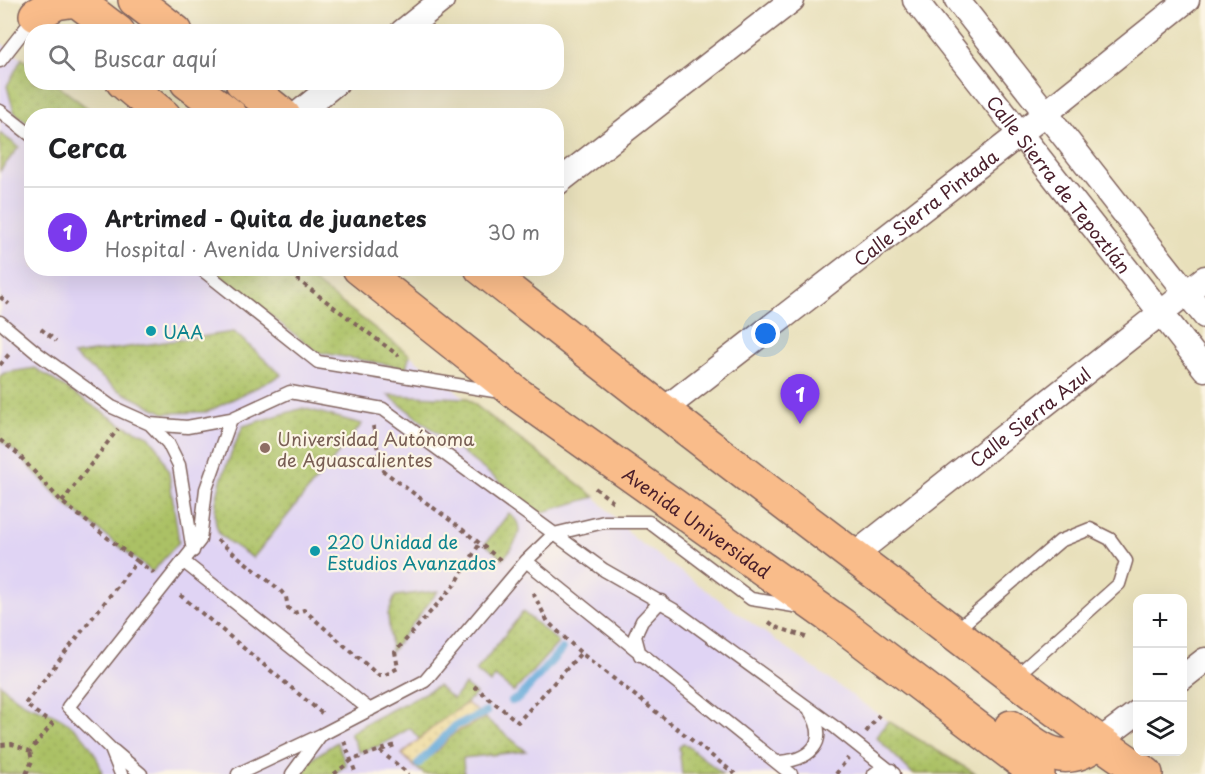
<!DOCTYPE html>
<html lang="es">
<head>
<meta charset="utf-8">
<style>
  body { margin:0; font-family:"Playpen Sans",sans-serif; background:#f2f2f2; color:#202124 }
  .controls { position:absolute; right:18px; bottom:18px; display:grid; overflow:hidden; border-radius:12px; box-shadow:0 6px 24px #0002 }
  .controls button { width:54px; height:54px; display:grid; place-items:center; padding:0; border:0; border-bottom:2px solid #e0e0e0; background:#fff; color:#202124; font:30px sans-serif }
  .you { position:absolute; left:766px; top:334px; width:21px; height:21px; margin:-15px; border:4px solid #fff; border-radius:50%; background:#1a73e8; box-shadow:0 0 0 9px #1a73e833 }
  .badge { display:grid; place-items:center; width:39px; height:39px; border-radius:50%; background:#7c3aed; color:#fff; font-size:20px; font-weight:700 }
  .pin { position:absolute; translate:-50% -50px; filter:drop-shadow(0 2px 3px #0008) }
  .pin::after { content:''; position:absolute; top:32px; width:21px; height:18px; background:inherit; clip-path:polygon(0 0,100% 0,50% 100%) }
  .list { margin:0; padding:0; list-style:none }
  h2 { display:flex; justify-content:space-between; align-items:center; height:78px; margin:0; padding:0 24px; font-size:26px }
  h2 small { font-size:20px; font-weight:400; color:#757577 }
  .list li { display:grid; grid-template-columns:39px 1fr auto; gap:18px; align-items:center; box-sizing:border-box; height:90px; padding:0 24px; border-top:2px solid #e0e0e0 }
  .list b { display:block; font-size:22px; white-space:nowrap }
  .list p { margin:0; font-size:20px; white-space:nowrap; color:#757577 }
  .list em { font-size:20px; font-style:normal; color:#757577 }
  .icon { flex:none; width:33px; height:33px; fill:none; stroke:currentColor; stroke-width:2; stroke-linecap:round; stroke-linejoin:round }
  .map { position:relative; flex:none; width:1205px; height:774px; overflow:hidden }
  .search { position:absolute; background:#fff; box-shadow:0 6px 24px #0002; left:24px; top:24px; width:540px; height:66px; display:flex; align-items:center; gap:15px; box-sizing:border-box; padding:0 21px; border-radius:24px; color:#757577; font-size:22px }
  .panel { position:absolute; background:#fff; box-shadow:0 6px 24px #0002; left:24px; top:108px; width:540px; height:168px; border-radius:24px }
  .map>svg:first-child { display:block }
  .built { fill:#e0d4f4 }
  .grass { fill:url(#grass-dots); stroke:#7a7048; stroke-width:1.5 }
  .sand { fill:url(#sand-dots); stroke:#9c7c64; stroke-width:1.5 }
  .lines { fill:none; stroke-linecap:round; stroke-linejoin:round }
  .stream { stroke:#64a9da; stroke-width:8 }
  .lane-casing { stroke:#81635d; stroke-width:15 }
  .street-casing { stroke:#81635d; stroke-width:27 }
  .primary-casing { stroke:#81635d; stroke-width:36 }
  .path { stroke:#81635d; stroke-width:4; stroke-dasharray:4.5 4.5; stroke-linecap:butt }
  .lane { stroke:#fff; stroke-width:12 }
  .street { stroke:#fff; stroke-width:24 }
  .primary { stroke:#f9bc8a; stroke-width:33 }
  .culture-dot { fill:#0f9aa8; stroke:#fcf5e5; stroke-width:2 }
  .education-dot { fill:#8d6e63; stroke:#fcf5e5; stroke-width:2 }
  .labels { text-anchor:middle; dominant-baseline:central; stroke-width:4.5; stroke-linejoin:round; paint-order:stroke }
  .street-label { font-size:18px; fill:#4a1f2b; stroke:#fcf5e5 }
  .culture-label { font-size:18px; fill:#0d838f; stroke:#fcf5e5; text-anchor:start }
  .education-label { font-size:18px; fill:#785e54; stroke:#fcf5e5; text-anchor:start }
</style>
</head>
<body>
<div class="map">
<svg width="1205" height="774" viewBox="0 0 1205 774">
  <defs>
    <pattern id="grass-dots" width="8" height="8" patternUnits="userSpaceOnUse" patternTransform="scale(1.5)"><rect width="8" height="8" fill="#abc165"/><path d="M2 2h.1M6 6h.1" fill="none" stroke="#95a558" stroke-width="1.8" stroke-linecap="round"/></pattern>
    <pattern id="sand-dots" width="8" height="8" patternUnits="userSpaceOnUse" patternTransform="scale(1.5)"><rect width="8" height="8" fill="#eeda9e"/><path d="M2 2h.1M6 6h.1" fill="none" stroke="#cebb88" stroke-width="1.8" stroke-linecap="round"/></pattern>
  </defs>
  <rect width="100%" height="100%" fill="#fcf5e5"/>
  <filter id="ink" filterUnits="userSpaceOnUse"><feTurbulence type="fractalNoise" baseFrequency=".0167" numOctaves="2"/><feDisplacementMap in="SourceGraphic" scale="12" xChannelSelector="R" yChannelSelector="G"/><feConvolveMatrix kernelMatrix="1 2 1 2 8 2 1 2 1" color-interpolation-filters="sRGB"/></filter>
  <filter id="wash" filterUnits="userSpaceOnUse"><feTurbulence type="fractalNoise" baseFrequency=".008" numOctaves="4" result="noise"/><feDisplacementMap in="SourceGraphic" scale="24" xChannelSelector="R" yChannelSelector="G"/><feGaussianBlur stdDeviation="1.35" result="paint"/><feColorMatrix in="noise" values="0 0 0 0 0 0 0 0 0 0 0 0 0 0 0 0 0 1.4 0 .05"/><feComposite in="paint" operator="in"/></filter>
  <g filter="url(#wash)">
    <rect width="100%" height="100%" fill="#e8e0bb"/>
    <path class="built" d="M0,42L31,66L32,82L54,83L97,115L32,116V268L297,269L595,497L635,539L879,715L976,774H0Z"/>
    <path class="grass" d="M22,58L31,66L32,82L54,83L97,115L32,116L31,126L14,112L7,86Z
      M0,133L19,147L0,171Z
      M211,269H297L410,355L406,368L317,352Z
      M234,332L282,375L207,412L164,413L118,390L73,355Z
      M35,368L121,424L149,436L159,449L169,473L179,542L152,572L63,502L17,453L0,440V376L4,373Z
      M388,395L466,398L595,497L540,513Z
      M303,408L362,424L253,558C245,552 223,540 219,533C205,506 232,452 243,426Z
      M509,513C529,528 515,544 503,559L485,544Z
      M438,591L391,652L388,614L395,596Z
      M523,612L559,642L514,692L495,677L490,683L476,671Z
      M0,684C8,691 17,700 26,704C35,709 45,709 53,714C77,725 97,748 102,774H0Z
      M465,685L476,694C459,711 438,723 420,740L410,728L379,746L359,752L350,733L370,721L438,686L453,699Z
      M485,718L526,751L463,758L464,774H424L415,767L436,752L454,733Z
      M888,721L976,774H913L876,737Z
      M337,742L346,765L334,774H302L314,757Z
      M684,743L723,774H682L679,747Z"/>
    <path class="sand" d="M467,703L485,718L454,733L436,752L415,767L402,754L438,723Z"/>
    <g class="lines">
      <path class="stream" d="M512,701L519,698L562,649
        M418,764L455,726L486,712"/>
    </g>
  </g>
  <g filter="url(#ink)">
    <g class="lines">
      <g class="lane-casing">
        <path id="lane" d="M0,61L36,15
          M0,111L32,136
          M200,268L318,362L500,392
          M0,322L37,353L112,407L150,424L187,427L231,419L290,392L383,409L604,570L674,610L836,728L894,774
          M150,424L168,443L179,465L193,551
          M526,561L791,774
          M184,562L370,710
          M955,631L1060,541L1090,529L1110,539L1126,561L1119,584L1015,677
          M640,655L635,636L642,621L661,601
          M114,751L141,774
          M776,762C808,761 831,744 810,711
          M121,774L111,749L68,707L200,540L206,489L231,419
          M238,774L321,735L425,681L526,561L554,534L604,522H649L751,599L800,607
          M292,774L320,736
          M874,774L878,771L891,770"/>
      </g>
      <g class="street-casing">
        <g id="street">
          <path id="s1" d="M915,0L1205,369"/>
          <path d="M957,0L1205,316"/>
          <path d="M402,32L442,0"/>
          <path d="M295,116L337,82"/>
          <path d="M556,184L792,0"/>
          <path id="s2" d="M662,411L1021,133L1187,0"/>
          <path id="s3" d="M853,556L1205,278"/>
          <path d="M1182,678L1205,660"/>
          <path d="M1098,742L1138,712"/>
        </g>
      </g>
      <g class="primary-casing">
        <g id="primary">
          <path d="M135,0L176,32"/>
          <path d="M36,15L56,3L76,0L118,32"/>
          <path d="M123,82L164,116"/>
          <path d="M187,82L231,116"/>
          <path d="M242,82L284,116"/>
          <path id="s4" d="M359,268L520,396L842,625L1038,774"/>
          <path d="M481,268C620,378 760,486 902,593C982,654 1062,718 1146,774"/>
          <path d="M1011,727C1041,749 1063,770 1098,742"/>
        </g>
      </g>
      <path class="path" d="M282,268L399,356
        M0,297L9,304
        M41,329L56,341
        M0,365L10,353
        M373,426L382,470L458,526L503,562
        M0,440L17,453L62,502L137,561L25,704L52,724L30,751L12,744L0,745
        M595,488L616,504
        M62,502L118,429
        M217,540L280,590L286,597L288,608L294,613L304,610L378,675H385L398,668L395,652L456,583L480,543
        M137,561L154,573
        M533,593L548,622L581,653L735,774
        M180,595L324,715
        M769,622L776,627L806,637
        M474,686L518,722L581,653
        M866,732L879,715
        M344,741L356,774
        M380,751L409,774
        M26,774L32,761L30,751
        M334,774L352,760L398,744
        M836,774L848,758"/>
      <use href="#lane" class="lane"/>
      <use href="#street" class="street"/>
      <use href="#primary" class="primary"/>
    </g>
  </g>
  <g class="culture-dot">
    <circle cx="151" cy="331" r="6"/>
    <circle cx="315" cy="551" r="6"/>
  </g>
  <circle class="education-dot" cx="265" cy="448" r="6"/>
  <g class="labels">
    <g class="street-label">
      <text stroke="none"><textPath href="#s1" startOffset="234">Calle Sierra de Tepoztlán</textPath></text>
      <text stroke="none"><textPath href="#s2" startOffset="333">Calle Sierra Pintada</textPath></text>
      <text stroke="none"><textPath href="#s3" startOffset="225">Calle Sierra Azul</textPath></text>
      <text stroke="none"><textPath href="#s4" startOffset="423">Avenida Universidad</textPath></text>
    </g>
    <g class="culture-label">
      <text x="163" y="331">UAA</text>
      <text x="327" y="541">220 Unidad de<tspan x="327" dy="21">Estudios Avanzados</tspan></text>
    </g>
    <g class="education-label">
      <text x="277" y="438">Universidad Autónoma<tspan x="277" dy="21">de Aguascalientes</tspan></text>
    </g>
  </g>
</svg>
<div class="controls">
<button>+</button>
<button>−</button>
<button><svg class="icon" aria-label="layers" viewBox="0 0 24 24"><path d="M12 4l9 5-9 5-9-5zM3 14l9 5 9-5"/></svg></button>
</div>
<div class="you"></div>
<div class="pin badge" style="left:800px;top:424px">1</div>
<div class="search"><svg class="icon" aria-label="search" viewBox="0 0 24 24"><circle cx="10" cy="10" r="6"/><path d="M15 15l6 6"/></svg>Buscar aquí</div>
<section class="panel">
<h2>Cerca<small></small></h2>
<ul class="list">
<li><span class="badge">1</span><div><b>Artrimed - Quita de juanetes</b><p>Hospital · Avenida Universidad</p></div><em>30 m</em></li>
</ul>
</section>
</div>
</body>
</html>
